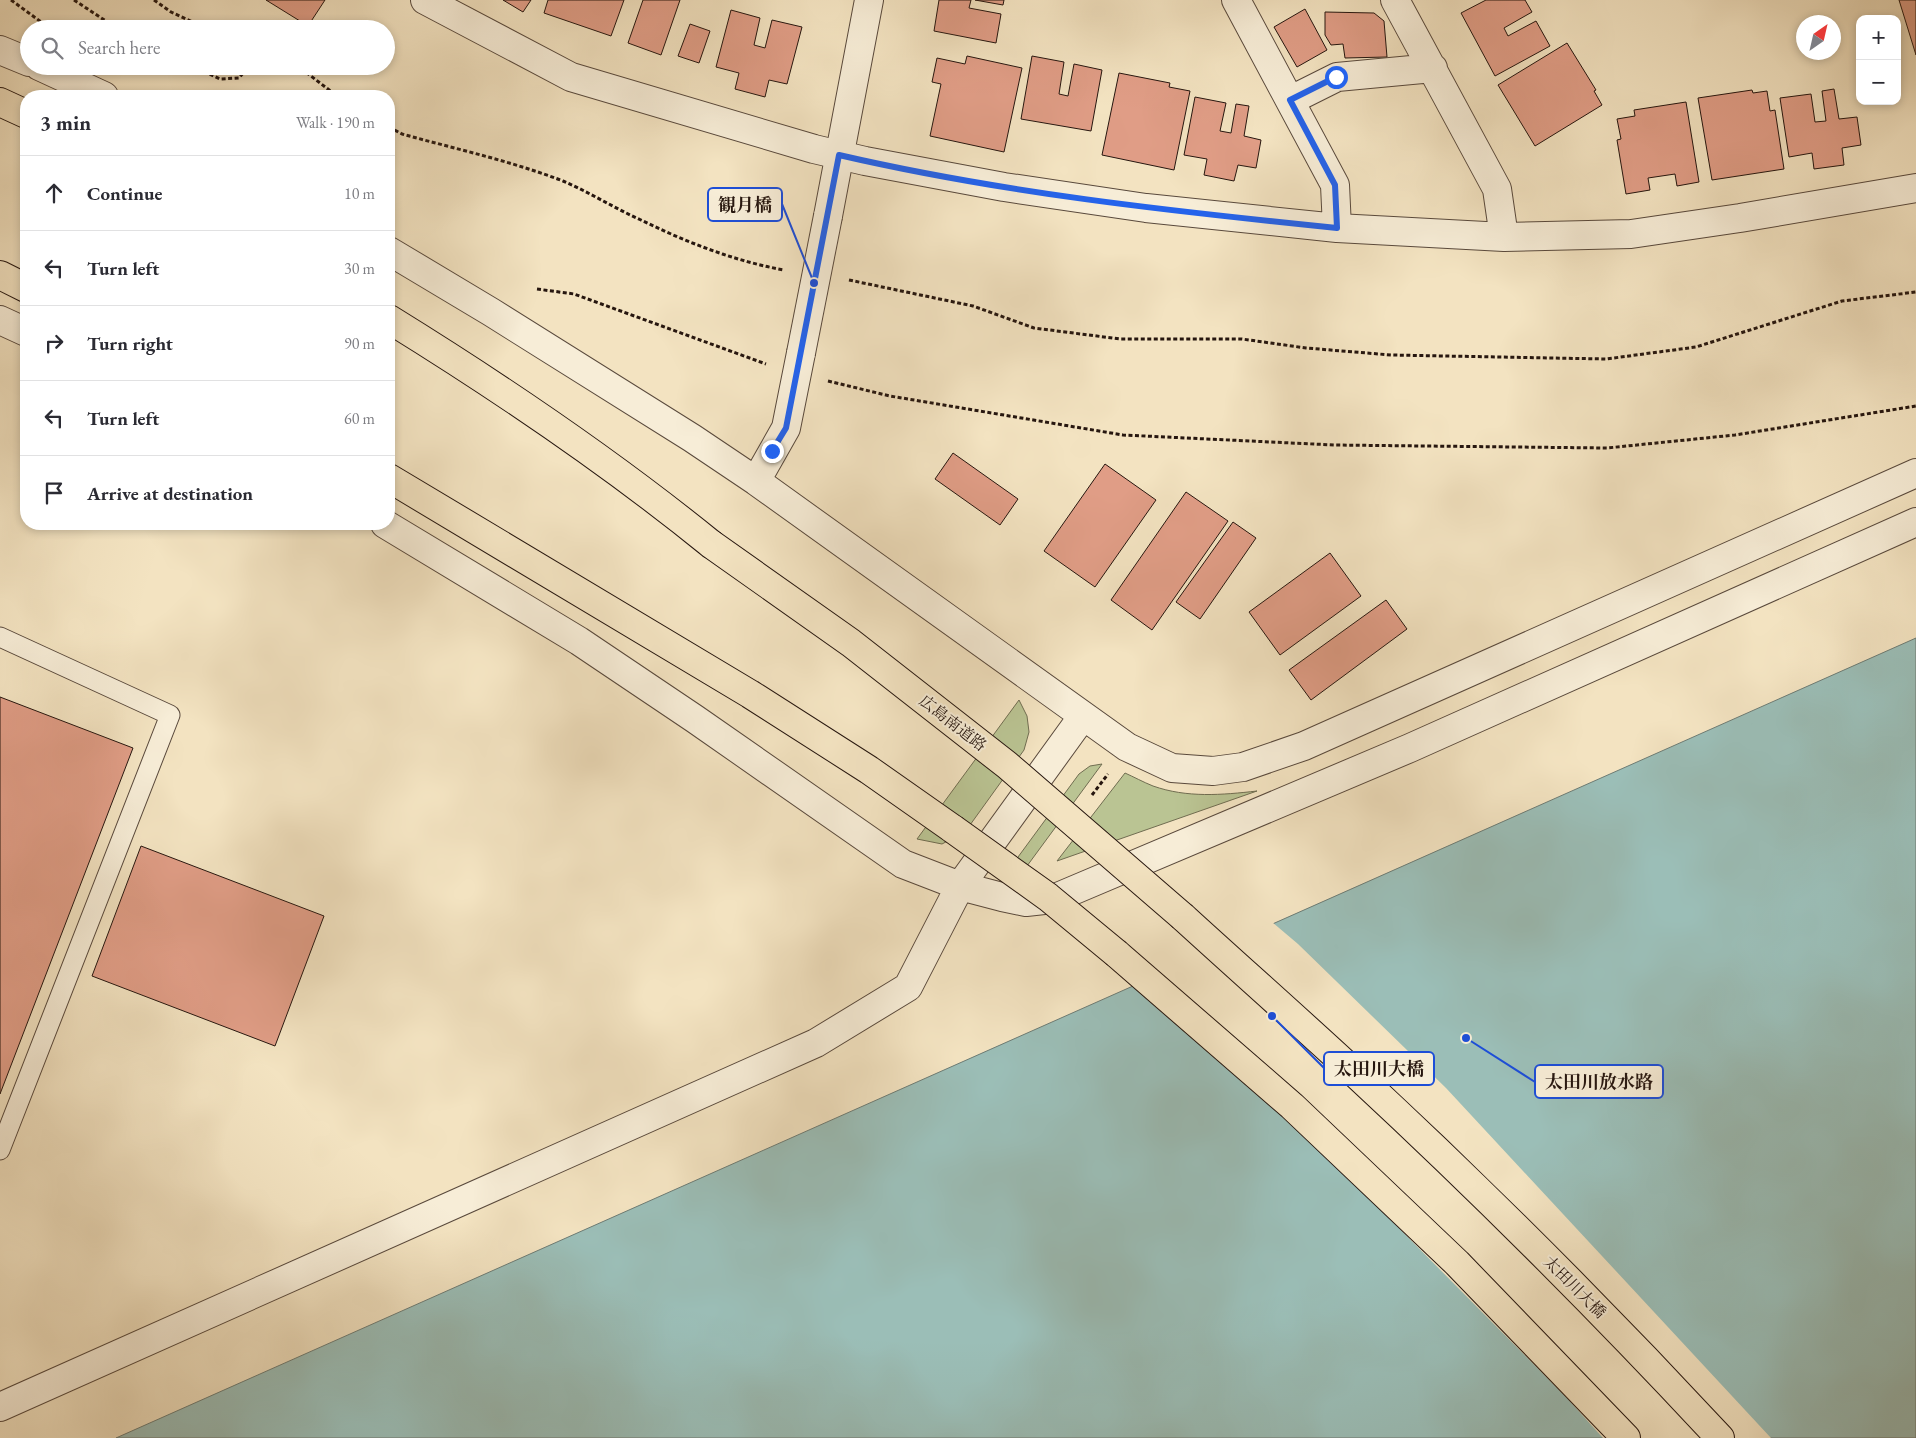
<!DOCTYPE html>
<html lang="en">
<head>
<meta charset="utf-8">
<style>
  body { margin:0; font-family:"EB Garamond","Noto Serif JP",serif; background:#f7f7f7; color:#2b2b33 }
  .controls { position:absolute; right:15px; top:15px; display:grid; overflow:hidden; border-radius:10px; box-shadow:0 2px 8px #0003 }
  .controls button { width:45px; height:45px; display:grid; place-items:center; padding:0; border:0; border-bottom:1px solid #e1e1e2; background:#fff; color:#2b2b33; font:25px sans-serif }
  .compass { position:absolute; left:1796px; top:15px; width:45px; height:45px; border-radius:50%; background:#fff; box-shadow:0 2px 8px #0003; rotate:34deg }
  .stop { position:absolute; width:15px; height:15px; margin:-11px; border:4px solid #2563eb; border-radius:50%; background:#fff }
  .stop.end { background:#2563eb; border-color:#fff; box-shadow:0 1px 5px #0008 }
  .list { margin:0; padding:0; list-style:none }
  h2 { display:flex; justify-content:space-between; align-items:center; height:65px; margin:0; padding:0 20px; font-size:21px }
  h2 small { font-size:16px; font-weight:400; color:#7c7c81 }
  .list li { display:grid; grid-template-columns:32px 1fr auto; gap:15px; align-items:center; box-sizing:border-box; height:75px; padding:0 20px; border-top:1px solid #e1e1e2 }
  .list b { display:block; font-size:19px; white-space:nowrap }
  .list em { font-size:16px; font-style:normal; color:#7c7c81 }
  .icon { flex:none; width:28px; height:28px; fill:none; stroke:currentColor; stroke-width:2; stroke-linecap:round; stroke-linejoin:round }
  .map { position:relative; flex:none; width:1916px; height:1438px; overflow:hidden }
  .search { position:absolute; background:#fff; box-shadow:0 2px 8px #0003; left:20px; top:20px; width:375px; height:55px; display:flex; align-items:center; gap:12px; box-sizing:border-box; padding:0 18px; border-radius:28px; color:#7c7c81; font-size:19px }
  .panel { position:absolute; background:#fff; box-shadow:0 2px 8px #0003; left:20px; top:90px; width:375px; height:440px; border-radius:20px }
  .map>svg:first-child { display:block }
  .green { fill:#bac493; stroke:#706d51 }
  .water { fill:#9bbeb7; stroke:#6c7b74 }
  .pier { fill:#f3e3c1 }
  .building { fill:#e09d86; stroke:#26160f }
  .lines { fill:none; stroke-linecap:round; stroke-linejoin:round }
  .service-casing { stroke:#59493c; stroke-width:21 }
  .minor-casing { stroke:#59493c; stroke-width:30 }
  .tertiary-casing { stroke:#59493c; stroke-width:30 }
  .motorway-casing { stroke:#26160f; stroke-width:30 }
  .path { stroke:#26160f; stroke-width:3; stroke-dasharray:4 2.5; stroke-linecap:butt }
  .service { stroke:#f7edd7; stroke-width:19 }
  .minor { stroke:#f7edd7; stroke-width:28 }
  .tertiary { stroke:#f7edd7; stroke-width:28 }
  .motorway { stroke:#f3e3c1; stroke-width:28 }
  .tertiary-bridge-casing { stroke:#59493c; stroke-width:30; stroke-linecap:butt }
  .motorway-bridge-casing { stroke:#26160f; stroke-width:30; stroke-linecap:butt }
  .tertiary-bridge { stroke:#f7edd7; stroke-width:28 }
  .motorway-bridge { stroke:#f3e3c1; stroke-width:28 }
  .route { stroke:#2563eb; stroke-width:6 }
  .labels { text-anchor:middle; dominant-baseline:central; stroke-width:4; stroke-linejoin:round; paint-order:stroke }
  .street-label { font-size:16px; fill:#26160f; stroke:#f7edd7 }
  .leader { fill:none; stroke:#1d4ed8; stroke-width:2 }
  .callout-dot { fill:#1d4ed8; stroke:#f7edd7; stroke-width:2 }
  .callout { fill:#f7edd7; stroke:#1d4ed8; stroke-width:2 }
  .callout-label { font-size:18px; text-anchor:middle; font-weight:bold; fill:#26160f }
</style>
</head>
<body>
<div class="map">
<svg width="1916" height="1438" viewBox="0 0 1916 1438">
  <rect width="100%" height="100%" fill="#f3e3c1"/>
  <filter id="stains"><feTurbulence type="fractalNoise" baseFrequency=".004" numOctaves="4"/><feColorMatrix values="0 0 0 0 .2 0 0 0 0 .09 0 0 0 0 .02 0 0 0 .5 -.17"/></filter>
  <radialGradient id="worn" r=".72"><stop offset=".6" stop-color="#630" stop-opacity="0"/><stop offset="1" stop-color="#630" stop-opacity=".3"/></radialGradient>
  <path class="green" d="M1019,700L1027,716L1029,732L1024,750L970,825L957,836L942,844L917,839Z
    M1102,764L1027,866L1007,872L1079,774L1090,766Z
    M1125,773C1134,777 1143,782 1153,786C1187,798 1222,795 1257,791L1057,861Z"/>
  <path class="water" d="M1916,638V1438H116Z"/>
  <path class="pier" d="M1272,922L1298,944L1446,1088L1771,1438H1603L1566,1397L1288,1116L1133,983Z"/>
  <path class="building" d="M266,0H325L308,26Z
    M503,0H531L523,12Z
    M548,0H624L611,36L544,13Z
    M643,0H680L661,55L628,43Z
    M939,0H971L969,8L1001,14L996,43L934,31Z
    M975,0H1004L1003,5Z
    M1486,0H1525L1532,12L1504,28L1508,36L1536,21L1550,46L1495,76L1461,13Z
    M1899,0H1916V55Z
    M1305,9L1327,50L1297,67L1274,27Z
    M731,10L760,18L754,45L765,48L772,20L802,27L787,84L769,80L765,97L735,89L739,73L716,67Z
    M1325,12L1374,13L1384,21L1387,57L1345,58L1343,44L1331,45L1325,35Z
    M690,24L710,31L699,63L678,56Z
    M1567,43L1596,90L1594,91L1602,105L1535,146L1498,85Z
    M967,56L1022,68L1004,152L930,136L941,84L932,82L937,58L965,64Z
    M1032,56L1064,62L1059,94L1068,96L1074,64L1102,70L1091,131L1021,119Z
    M1119,73L1170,83L1169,87L1190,91L1174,170L1102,155Z
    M1834,89L1839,119L1857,117L1861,145L1842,148L1844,165L1814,169L1812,153L1789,157L1780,98L1811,94L1815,122L1826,121L1822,91Z
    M1752,90L1753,93L1767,91L1770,111L1775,110L1784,169L1712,180L1698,98Z
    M1195,97L1226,103L1220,131L1231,133L1236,104L1249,106L1244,136L1261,140L1256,168L1238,165L1234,181L1204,175L1207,159L1184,155Z
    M1686,102L1699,182L1677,186L1675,174L1648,178L1650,190L1626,194L1617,140L1621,139L1617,119L1635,116L1634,110Z
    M953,453L1018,499L1000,525L935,479Z
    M1105,464L1156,500L1095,587L1044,551Z
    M1186,492L1228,521L1152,630L1111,600Z
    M1233,522L1256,538L1200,619L1176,602Z
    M1330,553L1361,596L1280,655L1249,612Z
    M1386,600L1407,629L1311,700L1289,670Z
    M0,697L133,748L0,1094Z
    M141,846L324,916L275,1046L92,976Z"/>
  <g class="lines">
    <g class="service-casing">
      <path id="service" d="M0,637L170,715L0,1150"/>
    </g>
    <g class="minor-casing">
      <path id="minor" d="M425,0L571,77L814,149L865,161L1004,187L1146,208L1337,228L1504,237L1631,234L1740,218L1916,188
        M1236,0L1335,185L1337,228
        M1395,0L1497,189L1504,237
        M1291,100L1337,77L1433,68"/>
    </g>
    <g class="tertiary-casing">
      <path id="tertiary" d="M0,50L29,62
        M39,66L104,96
        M828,216L869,0
        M389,251L491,312L692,438L756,481L1127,747L1172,768L1213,771L1243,767L1304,746L1916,473
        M0,320L26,332
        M756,481L786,428L801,353
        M385,524L579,641L695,719L903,864L960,886L1002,897L1026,902L1053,899L1410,748L1916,522
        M0,1407L816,1043L908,987L960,886L1083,716"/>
    </g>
    <g class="motorway-casing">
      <path id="motorway" d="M0,102L26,114
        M0,275L26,288
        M389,319C499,387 610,462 711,544
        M389,478L750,694L869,770L953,829
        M1183,917C1241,970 1300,1022 1357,1075C1482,1191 1604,1313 1720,1438
        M1117,954L1292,1106L1457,1263L1626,1438"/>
    </g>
    <path class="path" d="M11,0L48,27
      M74,0L118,29
      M154,0L171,12L208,29
      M192,66L220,79L239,78L249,66
      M295,66L307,73L337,96
      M389,127L402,134C456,149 511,161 563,181C589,192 614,208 641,220C686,242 734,261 784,270
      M849,280L973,306L1034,328L1120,339H1242L1306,348L1391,355L1606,359L1696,347L1842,301L1916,292
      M537,289L574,294L766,364
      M828,381L890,396L1123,435L1334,445L1607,448L1735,435L1916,406
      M1092,795L1108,774"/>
    <use href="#service" class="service"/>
    <use href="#minor" class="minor"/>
    <use href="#tertiary" class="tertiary"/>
    <use href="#motorway" class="motorway"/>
    <g class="tertiary-bridge-casing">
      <path id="tertiary-bridge" d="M801,353L828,216"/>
    </g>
    <g class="motorway-bridge-casing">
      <path id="motorway-bridge" d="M711,544L851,643L1007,765L1183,917
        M953,829L1048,897L1117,954"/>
    </g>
    <use href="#tertiary-bridge" class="tertiary-bridge"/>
    <use href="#motorway-bridge" class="motorway-bridge"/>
  </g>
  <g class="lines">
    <path class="route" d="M772,451L786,428L839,155C1003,193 1170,211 1337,228L1335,185L1290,100L1336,77"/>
  </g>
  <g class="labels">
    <g class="street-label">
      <text transform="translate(953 723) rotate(38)">広島南道路</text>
      <text transform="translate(1575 1287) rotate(45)">太田川大橋</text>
    </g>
  </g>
  <path class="leader" d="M814 283L782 204M1272 1016L1324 1068M1466 1038L1535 1082"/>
  <g class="callout-dot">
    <circle cx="814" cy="283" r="5"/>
    <circle cx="1272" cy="1016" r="5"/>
    <circle cx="1466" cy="1038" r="5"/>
  </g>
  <g class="callout">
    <rect x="708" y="188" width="74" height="33" rx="5"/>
    <rect x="1324" y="1052" width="110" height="33" rx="5"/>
    <rect x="1535" y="1065" width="128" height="33" rx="5"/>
  </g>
  <g class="callout-label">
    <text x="745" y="211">観月橋</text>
    <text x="1379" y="1075">太田川大橋</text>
    <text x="1599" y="1088">太田川放水路</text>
  </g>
  <rect width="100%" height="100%" filter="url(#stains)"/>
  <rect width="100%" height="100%" fill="url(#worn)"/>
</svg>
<div class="controls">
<button>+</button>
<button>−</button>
</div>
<svg class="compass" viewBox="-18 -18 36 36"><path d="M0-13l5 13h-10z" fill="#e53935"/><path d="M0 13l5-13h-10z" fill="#7c7c81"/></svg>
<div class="stop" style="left:1336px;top:77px"></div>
<div class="stop end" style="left:772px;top:451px"></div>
<div class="search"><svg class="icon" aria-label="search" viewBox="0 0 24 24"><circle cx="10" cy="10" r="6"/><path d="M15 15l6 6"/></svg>Search here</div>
<section class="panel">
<h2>3 min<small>Walk · 190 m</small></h2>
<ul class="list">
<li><svg class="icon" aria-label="ahead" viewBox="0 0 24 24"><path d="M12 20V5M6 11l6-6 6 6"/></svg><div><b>Continue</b></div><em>10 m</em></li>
<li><svg class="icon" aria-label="left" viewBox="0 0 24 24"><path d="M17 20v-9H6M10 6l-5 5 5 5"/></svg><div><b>Turn left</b></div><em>30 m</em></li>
<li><svg class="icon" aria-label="right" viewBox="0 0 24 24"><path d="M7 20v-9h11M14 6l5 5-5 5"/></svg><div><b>Turn right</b></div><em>90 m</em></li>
<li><svg class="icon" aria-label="left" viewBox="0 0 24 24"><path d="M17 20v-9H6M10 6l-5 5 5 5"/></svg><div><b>Turn left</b></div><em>60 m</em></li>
<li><svg class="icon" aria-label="arrive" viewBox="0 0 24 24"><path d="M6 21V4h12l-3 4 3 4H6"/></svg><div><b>Arrive at destination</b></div></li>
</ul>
</section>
</div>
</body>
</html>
